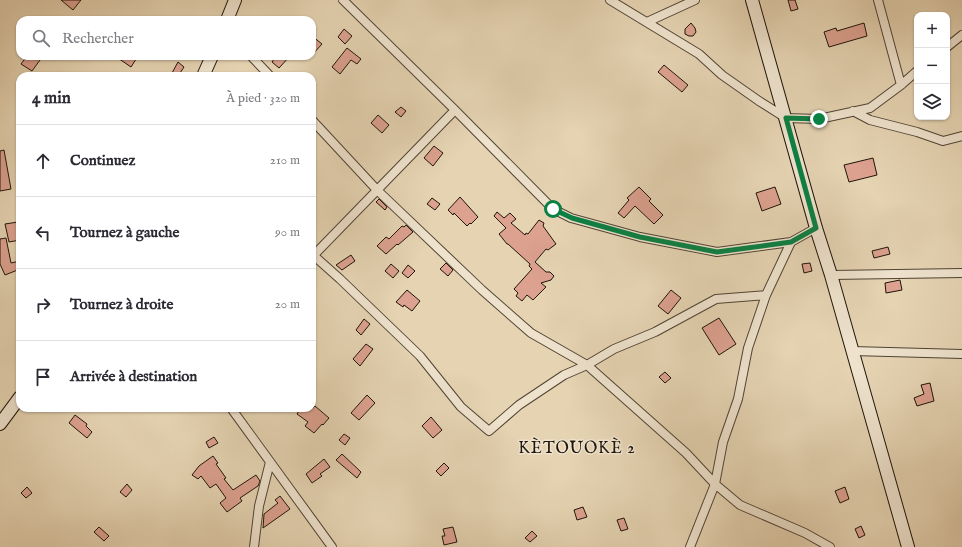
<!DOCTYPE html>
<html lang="fr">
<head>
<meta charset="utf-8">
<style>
  body { margin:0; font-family:"IM FELL English",serif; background:#f7f7f7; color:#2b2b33 }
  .controls { position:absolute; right:12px; top:12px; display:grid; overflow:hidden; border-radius:8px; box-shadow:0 1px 3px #0004 }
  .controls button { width:36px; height:36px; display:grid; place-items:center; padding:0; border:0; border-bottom:1px solid #e1e1e2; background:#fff; color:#2b2b33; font:20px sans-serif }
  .stop { position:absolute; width:12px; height:12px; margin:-9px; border:3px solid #0b8043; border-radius:50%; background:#fff }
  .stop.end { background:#0b8043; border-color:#fff; box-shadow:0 1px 4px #0008 }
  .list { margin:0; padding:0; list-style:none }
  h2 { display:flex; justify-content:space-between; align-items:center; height:52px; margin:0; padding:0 16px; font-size:17px }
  h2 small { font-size:13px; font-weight:400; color:#7c7c81 }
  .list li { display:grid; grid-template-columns:26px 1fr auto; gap:12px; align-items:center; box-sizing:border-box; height:72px; padding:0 16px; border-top:1px solid #e1e1e2 }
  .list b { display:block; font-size:15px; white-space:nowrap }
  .list em { font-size:13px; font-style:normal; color:#7c7c81 }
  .icon { flex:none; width:22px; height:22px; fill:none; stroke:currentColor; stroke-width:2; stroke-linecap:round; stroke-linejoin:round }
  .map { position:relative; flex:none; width:962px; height:547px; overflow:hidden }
  .search { position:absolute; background:#fff; box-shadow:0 1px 3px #0004; left:16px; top:16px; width:300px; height:44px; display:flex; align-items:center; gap:10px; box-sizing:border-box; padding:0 14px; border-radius:12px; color:#7c7c81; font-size:15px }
  .panel { position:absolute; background:#fff; box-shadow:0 1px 3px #0004; left:16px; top:72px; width:300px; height:340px; border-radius:12px }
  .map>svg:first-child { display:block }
  .building { fill:#dca18f; stroke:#1f150a }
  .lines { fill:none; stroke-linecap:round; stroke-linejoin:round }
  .minor-casing { stroke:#504434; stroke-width:10 }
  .secondary-casing { stroke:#1f150a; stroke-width:14 }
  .minor { stroke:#eee2cd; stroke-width:8 }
  .secondary { stroke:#eee2cd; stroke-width:12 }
  .route { stroke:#0b8043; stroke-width:5 }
  .labels { text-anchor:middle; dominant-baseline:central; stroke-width:3; stroke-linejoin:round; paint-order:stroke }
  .neighbourhood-label { font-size:16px; letter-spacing:1px; fill:#1f150a; stroke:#eee2cd }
</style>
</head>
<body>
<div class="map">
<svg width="962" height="547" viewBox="0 0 962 547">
  <rect width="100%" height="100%" fill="#e5d3b2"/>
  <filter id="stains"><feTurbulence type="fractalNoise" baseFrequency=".005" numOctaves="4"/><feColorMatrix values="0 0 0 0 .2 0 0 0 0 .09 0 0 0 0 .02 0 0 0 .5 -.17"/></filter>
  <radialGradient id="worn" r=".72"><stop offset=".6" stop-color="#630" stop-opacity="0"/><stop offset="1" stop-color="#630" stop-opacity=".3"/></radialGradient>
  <path class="building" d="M61,0H81L73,10Z
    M788,0H795L798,9L791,11Z
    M691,23L695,28L696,32L693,36H689L685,34V29Z
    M864,23L867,36L829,47L824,32L836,28L837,31Z
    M344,29L352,36L345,44L338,37Z
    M312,36L322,44L312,55Z
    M347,48L361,59L357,64L351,60L340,74L332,67Z
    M27,56H35L40,60L32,71L21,64Z
    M115,56H138L131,67Z
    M276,56H290L279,68L272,62Z
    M178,62L184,67L178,76H176L172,73Z
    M664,65L688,85L682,92L658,72Z
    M401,107L406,111L401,117L395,112Z
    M378,115L389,125L382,133L371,123Z
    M434,146L443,153L433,166L424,158Z
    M4,150L11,189L0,191V151Z
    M873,158L877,175L849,182L844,165Z
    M639,187L651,199L649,201L663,215L654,224L635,206L624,218L618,213L629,200L627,198Z
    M775,187L781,204L762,211L756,193Z
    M460,197L478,217L471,224L470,223L467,226L454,213L453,215L448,210Z
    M432,198L440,204L435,210L427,204Z
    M379,199L387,207L385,210L376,202Z
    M497,212L504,218L510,213L516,219L511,223L525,235L526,233L528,234L539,220L544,223L543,226L556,244L548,250L546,249L535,262L546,272H550L554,276L551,280L541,283L546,287L533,300L527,295L522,301L516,296L518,293L514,289L532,269L529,266L530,264L508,244H507L499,234L506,228L494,216Z
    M18,222L20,240L9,242L5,224Z
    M406,225L413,232L398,245L397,244L386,254L377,246L386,237L389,239L402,226L404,227Z
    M6,238L11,263L20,261V269L5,275L0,264V239Z
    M888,247L890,254L874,258L872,251Z
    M351,255L355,261L342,270L336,265Z
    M446,263L453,270L448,276L440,269Z
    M810,263L812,271L804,273L802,264Z
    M391,264L399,271L393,278L385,271Z
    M408,265L415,271L408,278L402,273Z
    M900,280L902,290L886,293L885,283Z
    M407,290L420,301L412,311L404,305L403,307L396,302Z
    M671,290L681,298L668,314L658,306Z
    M719,318L736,344L719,355L702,328Z
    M364,319L370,324L361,335L356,330Z
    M366,344L373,349L360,366L353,359Z
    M665,372L671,378L665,383L659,377Z
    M930,383L934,401L917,406L914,398L924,394L921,385Z
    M367,395L375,403L359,420L351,413Z
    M315,406L329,418L323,425L322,424L314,433L305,426L308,422L297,414L301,408H313Z
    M75,415L87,424L86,426L92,432L87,438L69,423Z
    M431,417L442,430L433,438L422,426Z
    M344,434L350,438L345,445L339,440Z
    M214,437L218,443L209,448L206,442Z
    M342,454L361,472L357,478L336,460Z
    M213,456L218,463L216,464L226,478L224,479L233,490L256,475L260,481L258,486L240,498L242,501L227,512L220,503L226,498L216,484L210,488L201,476L198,479L192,475L199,466Z
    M324,459L330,467L320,474L322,476L312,483L306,474Z
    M444,463L449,468L441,476L436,471Z
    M127,484L132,490L126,497L120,492Z
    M27,487L32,493L26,498L21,493Z
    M845,487L849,499L840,503L835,491Z
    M280,496L290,509L263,528L264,514L278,503L275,500Z
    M583,507L587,517L577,520L574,510Z
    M624,518L628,529L621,531L617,520Z
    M861,526L865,535L859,538L855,529Z
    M99,527L109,536L104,541L94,532Z
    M453,527L457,542L444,545L442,536H445L443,529Z
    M532,531L537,536L530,542L525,538Z"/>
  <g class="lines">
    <g class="minor-casing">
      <path id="minor" d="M343,0L455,110L553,209L571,218L640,237L717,252L791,242L816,228
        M610,0L699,54L722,75L759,101L786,118L819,119L870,108L901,85L917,71
        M878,0L901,85
        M647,22L695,0
        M947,47L962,35
        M251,56L270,76
        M853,111L870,120L917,132L943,141L962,136
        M312,120L377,190L482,290L531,333L587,365L686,453L715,484L740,505L805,533L830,547
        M312,254L340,279L420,356L461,407L489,431L519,405L564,375L587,365L614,349L655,332L716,299L766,295
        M312,257L455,110
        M831,275L962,273
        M852,351L962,354
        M231,408L332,547
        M254,547L259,506L270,462
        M690,547L715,484L723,442L738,399L748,348L766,295L791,242"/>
    </g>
    <g class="secondary-casing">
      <path id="secondary" d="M752,0L816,228L831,275L908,547
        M227,20L235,0
        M203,76L212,56
        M0,424L20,397"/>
    </g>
    <use href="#minor" class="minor"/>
    <use href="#secondary" class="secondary"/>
  </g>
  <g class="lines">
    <path class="route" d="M553,209L572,218L640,237L717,252L791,242L816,228L786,118L819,119"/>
  </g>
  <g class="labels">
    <g class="neighbourhood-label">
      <text x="577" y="449">KÈTOUOKÈ 2</text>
    </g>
  </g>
  <rect width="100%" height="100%" filter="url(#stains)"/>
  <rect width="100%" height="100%" fill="url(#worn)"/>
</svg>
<div class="controls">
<button>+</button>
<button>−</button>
<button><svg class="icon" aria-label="layers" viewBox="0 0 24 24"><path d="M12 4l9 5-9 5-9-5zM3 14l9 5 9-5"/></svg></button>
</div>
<div class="stop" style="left:553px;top:209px"></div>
<div class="stop end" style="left:819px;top:119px"></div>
<div class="search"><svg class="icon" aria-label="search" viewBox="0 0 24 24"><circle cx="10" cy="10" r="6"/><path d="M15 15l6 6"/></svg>Rechercher</div>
<section class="panel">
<h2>4 min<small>À pied · 320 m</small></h2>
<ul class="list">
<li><svg class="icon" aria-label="ahead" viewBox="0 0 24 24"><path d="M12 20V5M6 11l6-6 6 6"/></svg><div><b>Continuez</b></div><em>210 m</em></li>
<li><svg class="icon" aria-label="left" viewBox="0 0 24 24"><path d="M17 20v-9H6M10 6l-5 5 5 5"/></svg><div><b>Tournez à gauche</b></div><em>90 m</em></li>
<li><svg class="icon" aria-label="right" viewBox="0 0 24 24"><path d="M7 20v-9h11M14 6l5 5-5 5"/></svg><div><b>Tournez à droite</b></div><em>20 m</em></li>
<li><svg class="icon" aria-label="arrive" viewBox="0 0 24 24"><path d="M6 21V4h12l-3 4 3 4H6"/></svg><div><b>Arrivée à destination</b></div></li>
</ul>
</section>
</div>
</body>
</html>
